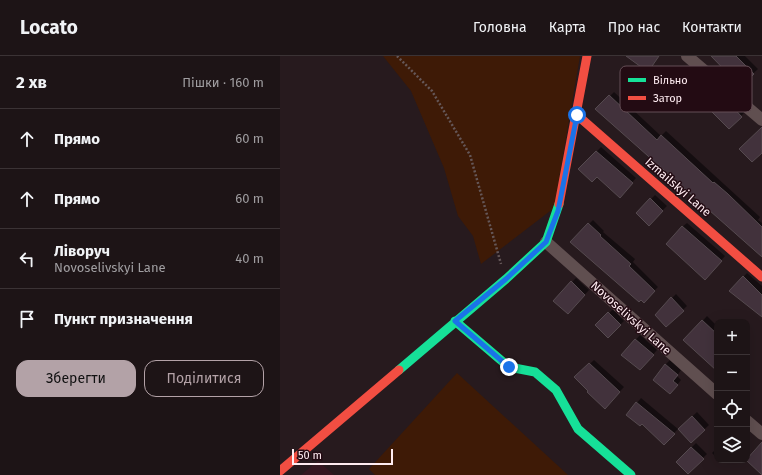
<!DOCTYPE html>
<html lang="uk">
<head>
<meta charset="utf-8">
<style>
  body { margin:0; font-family:"Fira Sans",sans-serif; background:#2a2123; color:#f1f3f6 }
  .controls { position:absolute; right:12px; bottom:12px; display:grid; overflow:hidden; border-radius:8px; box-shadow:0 4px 16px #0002 }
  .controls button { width:36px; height:36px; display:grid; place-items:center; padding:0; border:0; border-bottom:1px solid #3b3335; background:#1d1416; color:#f1f3f6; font:20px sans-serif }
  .scale { position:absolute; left:12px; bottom:10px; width:101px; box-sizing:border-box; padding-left:4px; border:2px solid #ffecf1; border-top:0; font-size:11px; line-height:14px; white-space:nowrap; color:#ffecf1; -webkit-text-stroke:3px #230b13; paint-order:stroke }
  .stop { position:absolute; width:12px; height:12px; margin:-9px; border:3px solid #1a73e8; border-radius:50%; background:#fff }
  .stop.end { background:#1a73e8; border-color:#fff; box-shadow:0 1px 4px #0008 }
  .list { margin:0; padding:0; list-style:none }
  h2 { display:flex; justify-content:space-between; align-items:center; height:52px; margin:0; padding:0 16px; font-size:17px }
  h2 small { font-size:13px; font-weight:400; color:#a09ea1 }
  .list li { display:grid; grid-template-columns:26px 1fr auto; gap:12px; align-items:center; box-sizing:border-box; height:60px; padding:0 16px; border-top:1px solid #3b3335 }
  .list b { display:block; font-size:15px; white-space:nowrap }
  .list p { margin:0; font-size:13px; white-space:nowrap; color:#a09ea1 }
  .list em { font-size:13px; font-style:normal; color:#a09ea1 }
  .actions { display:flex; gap:8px; padding:12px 16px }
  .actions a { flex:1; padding:9px 0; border:1px solid #b3a2a7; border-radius:12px; text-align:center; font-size:14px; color:#b3a2a7 }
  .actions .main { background:#b3a2a7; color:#111 }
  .icon { flex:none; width:22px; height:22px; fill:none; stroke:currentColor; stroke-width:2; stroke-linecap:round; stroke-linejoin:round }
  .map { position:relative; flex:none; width:482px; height:419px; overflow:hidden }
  header { display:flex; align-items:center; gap:24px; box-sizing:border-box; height:56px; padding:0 20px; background:#1d1416; border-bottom:1px solid #3b3335 }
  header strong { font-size:19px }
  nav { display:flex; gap:22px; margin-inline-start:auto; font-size:14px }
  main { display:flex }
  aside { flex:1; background:#1d1416 }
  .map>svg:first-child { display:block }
  .built { fill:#351721 }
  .green { fill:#3e1a06 }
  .shadow { fill:#0007 }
  .building { fill:#42323c; stroke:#554a4f }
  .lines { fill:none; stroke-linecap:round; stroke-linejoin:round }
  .path { stroke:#655758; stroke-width:2.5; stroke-dasharray:2 2; stroke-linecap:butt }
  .street { stroke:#604f50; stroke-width:12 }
  .fast { stroke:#16e098; stroke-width:9 }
  .jam { stroke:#f24e42; stroke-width:9 }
  .route { stroke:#1a73e8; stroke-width:5 }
  .labels { text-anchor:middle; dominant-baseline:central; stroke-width:3; stroke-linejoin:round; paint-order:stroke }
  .street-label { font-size:12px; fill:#ffecf1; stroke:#230b13 }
  .key { fill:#230b13; stroke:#654e56; stroke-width:1 }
  .key-label { font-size:11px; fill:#ffecf1 }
</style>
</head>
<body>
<header>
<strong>Locato</strong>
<nav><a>Головна</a><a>Карта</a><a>Про нас</a><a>Контакти</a></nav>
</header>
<main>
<aside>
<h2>2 хв<small>Пішки · 160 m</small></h2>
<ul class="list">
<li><svg class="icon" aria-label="ahead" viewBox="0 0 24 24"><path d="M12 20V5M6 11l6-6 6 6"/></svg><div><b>Прямо</b></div><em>60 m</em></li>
<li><svg class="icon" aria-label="ahead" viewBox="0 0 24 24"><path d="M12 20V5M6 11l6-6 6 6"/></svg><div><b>Прямо</b></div><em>60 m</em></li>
<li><svg class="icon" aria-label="left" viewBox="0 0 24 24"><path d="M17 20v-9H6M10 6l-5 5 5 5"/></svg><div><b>Ліворуч</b><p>Novoselivskyi Lane</p></div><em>40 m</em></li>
<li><svg class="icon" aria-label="arrive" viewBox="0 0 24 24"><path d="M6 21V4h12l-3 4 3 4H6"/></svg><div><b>Пункт призначення</b></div></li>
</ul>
<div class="actions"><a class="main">Зберегти</a><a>Поділитися</a></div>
</aside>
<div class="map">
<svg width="482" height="419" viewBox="0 0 482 419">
  <rect width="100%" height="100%" fill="#271a1e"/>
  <path class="built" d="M38,405L54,419H21Z"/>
  <path class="green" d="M103,0H300L274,152L201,208L193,180L178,160L164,112L131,35Z
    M177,317L288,419H95L89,413Z"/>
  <path class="shadow" d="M432,0H465L478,13L461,29Z
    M424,18L465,56L449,72L425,47L404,37Z
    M334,36L381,80L386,75L480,161L478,164L482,167V199L317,53Z
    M321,91L356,122L340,140L317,120L300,113Z
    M375,139L387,150L369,168L357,157Z
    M313,164L324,175L323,176L355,203L353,206L378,231L364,245L291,186Z
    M407,167L445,200L429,218L402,171Z
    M467,217L482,230V261L451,234Z
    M296,222L309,234L292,253V226Z
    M396,238L407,250L386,270L392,242Z
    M333,253L344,265L328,281L317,269Z
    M427,260L437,270V275L433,280L437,284V313L405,284Z
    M360,279L377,294L364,309L342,299Z
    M314,304L344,331L329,347L309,335L296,321Z
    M390,304L401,314L397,320L401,324L394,333L385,309Z
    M361,342L398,373L384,387L362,366L347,359Z
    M417,356L429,369L411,386L399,373Z
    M416,387L427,398L408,417L397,406Z
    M437,392V402L432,397Z"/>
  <path class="building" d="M346,0H379L368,16Z
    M431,0H456L474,18L461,31Z
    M419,22L447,49L449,47L462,61L449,73L425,49L420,54L403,37Z
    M329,39L377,84L381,79L433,127L434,126L448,138L482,171V201L315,53Z
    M482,71V97L472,106L459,93Z
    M316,95L353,127L340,142L317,121L312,126L298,113Z
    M370,142L383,155L369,170L356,157Z
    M308,167L321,179L320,180L351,208L349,210L375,235L364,247L361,244L359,246L290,186Z
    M402,170L442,205L425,224L386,188Z
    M463,220L482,239V261L449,235Z
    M291,225L305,239L288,258L273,245Z
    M391,241L404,255L386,271L375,259Z
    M328,256L341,269L328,282L315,269Z
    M422,264L437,278V315L403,284Z
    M355,283L374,299L360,314L341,299Z
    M309,307L340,336L325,353L307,336L308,335L294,321Z
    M385,308L398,319L393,325L398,329L390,338L373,324Z
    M356,346L395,378L384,389L362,368L360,370L346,359Z
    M412,360L425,374L411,387L398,373Z
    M482,386V419L466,404Z
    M411,391L424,403L408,418L396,406Z"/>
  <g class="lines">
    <path class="path" d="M117,0L152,35L190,99L221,208"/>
    <path class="street" d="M407,0L482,64
      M266,186L437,338
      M467,365L482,378"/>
    <path class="fast" d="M175,265L229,311L255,316L276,334L298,373L351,419
      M119,314L226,223L266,186L279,148"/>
    <path class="jam" d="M297,59L482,221
      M279,148L307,0
      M0,415L119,314"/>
  </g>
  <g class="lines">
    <path class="route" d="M229,311L175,265L226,223L266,186L278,155L297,59"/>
  </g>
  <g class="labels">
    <g class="street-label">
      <text transform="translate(398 131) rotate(41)">Izmailskyi Lane</text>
      <text transform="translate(351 262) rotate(42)">Novoselivskyi Lane</text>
    </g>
  </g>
  <rect x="340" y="10" width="132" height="46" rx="6" class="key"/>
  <rect x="348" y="22" width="18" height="4" fill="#16e098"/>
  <rect x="348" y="40" width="18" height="4" fill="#f24e42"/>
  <g class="key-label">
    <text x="373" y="28">Вільно</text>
    <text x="373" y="46">Затор</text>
  </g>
</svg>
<div class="controls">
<button>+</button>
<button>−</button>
<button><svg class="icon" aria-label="locate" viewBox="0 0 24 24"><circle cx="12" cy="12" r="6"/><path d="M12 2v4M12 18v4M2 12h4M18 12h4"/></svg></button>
<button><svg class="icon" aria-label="layers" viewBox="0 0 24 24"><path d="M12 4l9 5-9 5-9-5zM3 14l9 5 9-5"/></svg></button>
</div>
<div class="scale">50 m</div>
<div class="stop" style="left:297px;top:59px"></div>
<div class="stop end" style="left:229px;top:311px"></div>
</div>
</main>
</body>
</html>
